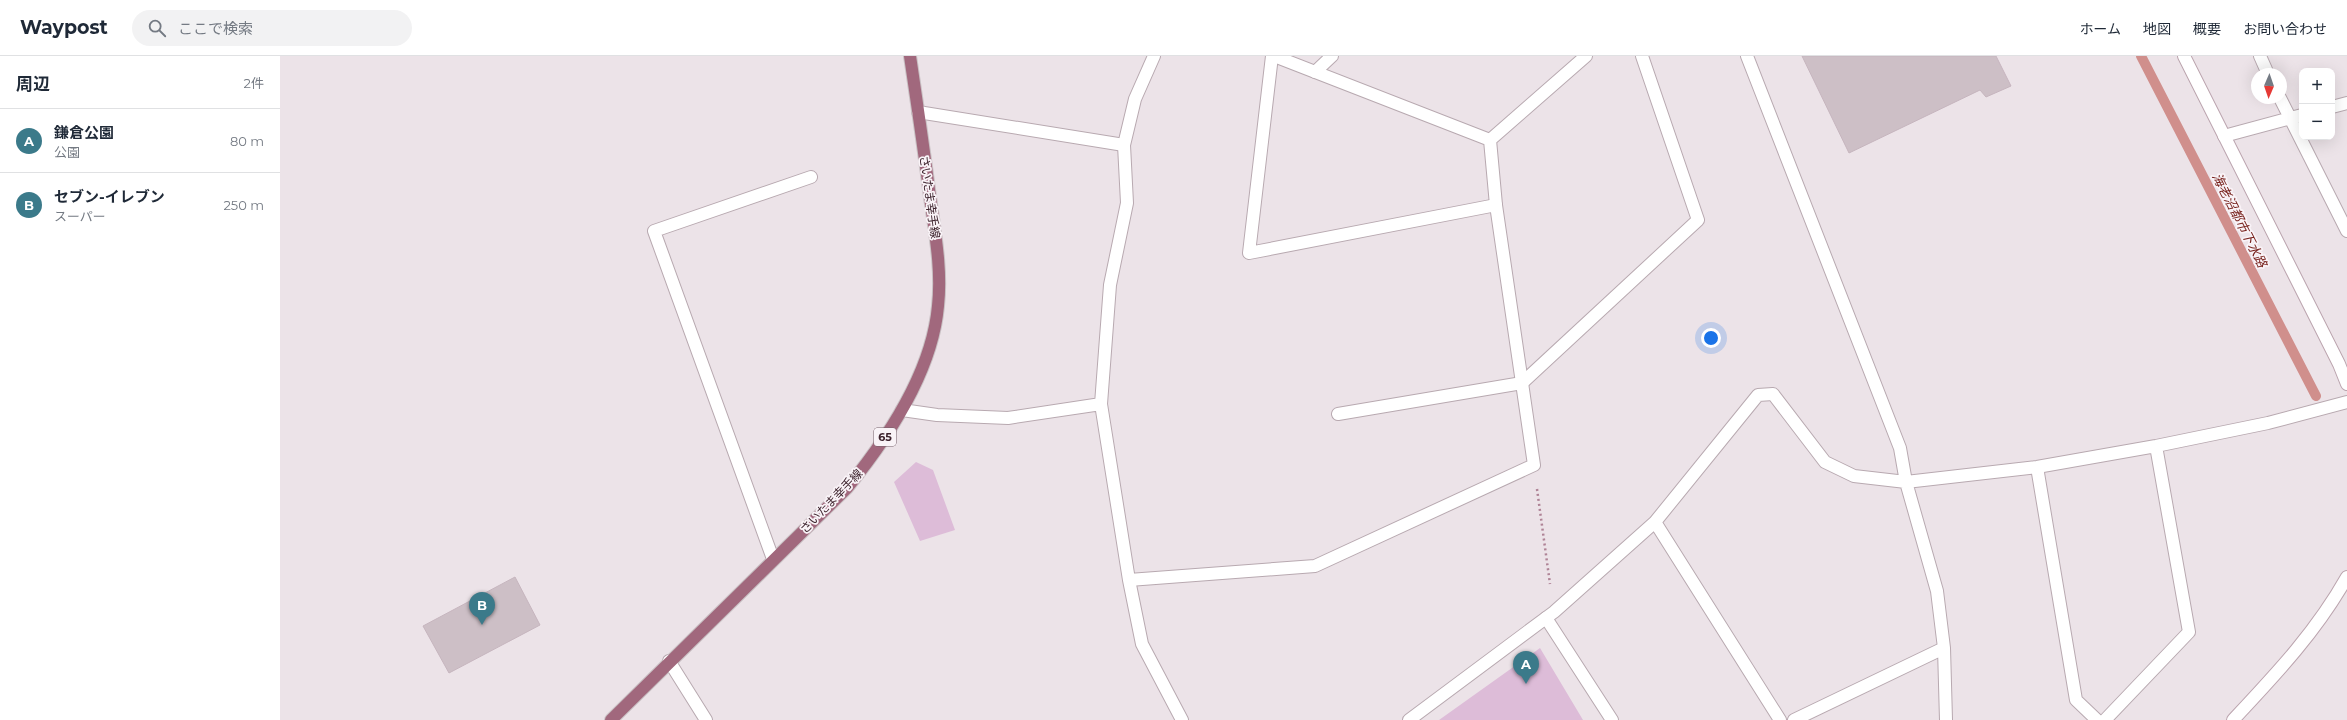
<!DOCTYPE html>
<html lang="ja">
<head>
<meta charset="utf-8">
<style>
  body { margin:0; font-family:Montserrat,"Noto Sans JP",sans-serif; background:#f2f2f3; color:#1f2937 }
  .controls { position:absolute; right:12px; top:12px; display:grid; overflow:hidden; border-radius:8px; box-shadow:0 4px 16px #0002 }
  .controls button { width:36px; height:36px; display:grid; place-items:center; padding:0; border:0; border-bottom:1px solid #e0e1e3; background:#fff; color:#1f2937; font:20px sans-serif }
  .compass { position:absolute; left:1971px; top:12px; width:36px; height:36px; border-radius:50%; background:#fff; box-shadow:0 4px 16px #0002; rotate:182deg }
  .you { position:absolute; left:1431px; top:282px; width:14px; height:14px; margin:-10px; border:3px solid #fff; border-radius:50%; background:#1a73e8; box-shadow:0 0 0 6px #1a73e833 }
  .badge { display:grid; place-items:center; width:26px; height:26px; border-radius:50%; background:#3b7a8a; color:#fff; font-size:13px; font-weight:700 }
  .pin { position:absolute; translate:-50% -33px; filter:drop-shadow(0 1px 2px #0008) }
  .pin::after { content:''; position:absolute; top:21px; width:14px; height:12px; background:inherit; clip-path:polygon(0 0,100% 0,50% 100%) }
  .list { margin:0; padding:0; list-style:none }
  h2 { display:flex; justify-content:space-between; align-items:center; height:52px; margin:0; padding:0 16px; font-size:17px }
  h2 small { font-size:13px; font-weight:400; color:#747a83 }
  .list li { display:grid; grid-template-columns:26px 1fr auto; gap:12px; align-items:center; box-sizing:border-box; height:64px; padding:0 16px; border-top:1px solid #e0e1e3 }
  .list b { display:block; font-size:15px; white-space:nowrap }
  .list p { margin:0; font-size:13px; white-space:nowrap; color:#747a83 }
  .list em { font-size:13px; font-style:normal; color:#747a83 }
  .icon { flex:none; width:22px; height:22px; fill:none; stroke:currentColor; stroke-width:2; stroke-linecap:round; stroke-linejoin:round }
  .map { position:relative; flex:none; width:2067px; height:664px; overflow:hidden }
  header { display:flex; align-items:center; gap:24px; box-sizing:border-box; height:56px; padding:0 20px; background:#fff; border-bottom:1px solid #e0e1e3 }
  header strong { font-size:19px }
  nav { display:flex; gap:22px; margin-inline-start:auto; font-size:14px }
  .search { width:280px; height:36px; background:#f2f2f3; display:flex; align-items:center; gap:10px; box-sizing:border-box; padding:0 14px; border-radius:22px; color:#747a83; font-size:15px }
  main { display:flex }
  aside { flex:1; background:#fff }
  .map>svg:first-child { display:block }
  .green { fill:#ddbcd8 }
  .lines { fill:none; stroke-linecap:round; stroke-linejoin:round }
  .stream { stroke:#d08f8c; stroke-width:10 }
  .building { fill:#cdbfc6; stroke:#c6b5be }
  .lane-casing { stroke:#b8a9b0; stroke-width:14 }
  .street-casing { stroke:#b8a9b0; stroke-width:14 }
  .secondary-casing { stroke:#bba4ae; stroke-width:14 }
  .primary-casing { stroke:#c9c1c4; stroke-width:14 }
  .path { stroke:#af8396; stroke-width:2.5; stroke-dasharray:2 3; stroke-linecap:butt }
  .lane { stroke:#fff; stroke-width:12 }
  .street { stroke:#fff; stroke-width:12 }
  .secondary { stroke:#fff; stroke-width:12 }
  .primary { stroke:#a1687d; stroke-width:12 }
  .labels { text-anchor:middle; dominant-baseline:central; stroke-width:3.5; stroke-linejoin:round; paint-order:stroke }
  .shield { fill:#f9f3f7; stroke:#75616a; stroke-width:1 }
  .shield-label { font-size:11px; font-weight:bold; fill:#3d232d }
  .street-label { font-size:12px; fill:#3d232d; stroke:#f9f3f7 }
  .water-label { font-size:13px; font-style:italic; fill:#78231e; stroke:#f9f3f7 }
</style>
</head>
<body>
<header>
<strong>Waypost</strong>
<div class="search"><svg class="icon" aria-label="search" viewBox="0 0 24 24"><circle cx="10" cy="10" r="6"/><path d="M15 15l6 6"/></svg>ここで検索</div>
<nav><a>ホーム</a><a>地図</a><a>概要</a><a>お問い合わせ</a></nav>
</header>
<main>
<aside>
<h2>周辺<small>2件</small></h2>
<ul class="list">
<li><span class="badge">A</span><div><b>鎌倉公園</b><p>公園</p></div><em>80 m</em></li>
<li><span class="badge">B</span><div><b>セブン-イレブン</b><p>スーパー</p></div><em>250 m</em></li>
</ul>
</aside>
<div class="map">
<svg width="2067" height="664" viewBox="0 0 2067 664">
  <rect width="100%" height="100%" fill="#ece3e8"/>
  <path class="green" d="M636,406L653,414L675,474L640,485L614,426Z
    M1260,592L1303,664H1159Z"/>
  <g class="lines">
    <path class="stream" d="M1861,0L2036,340"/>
  </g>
  <path class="building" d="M1522,0H1716L1731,30L1706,41L1700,34L1569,97Z
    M235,521L260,569L169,617L143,570Z"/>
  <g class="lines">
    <g class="lane-casing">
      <path id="lane" d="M992,0L969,197L1216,149
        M1035,16L1052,0
        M638,56L844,89
        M1058,358L1242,327L1418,164L1362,0
        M493,503L374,175L531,121
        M1266,562L1332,664"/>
    </g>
    <g class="street-casing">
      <path id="street" d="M874,0L855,43L844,89L847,147L830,229L821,348L849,524L1035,510L1254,409L1216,149L1210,84L994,0
        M1467,0L1620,392L1626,426L1657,535L1664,592L1666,664
        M1980,0L1988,18
        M2000,42L2067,175
        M2052,51L2067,47
        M1944,80L2022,59
        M1210,84L1306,0
        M622,354L657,359L728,362L821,348
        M1757,411L1796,644L1817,664
        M1375,466L1500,664
        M849,524L862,588L902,664
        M389,605L426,664
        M1129,664L1274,556L1375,466L1478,339L1493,338L1545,406L1574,420L1626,426L1757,411L1876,390L1988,367L2067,346
        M1514,664L1664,592
        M1825,664L1909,576L1876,390"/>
    </g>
    <g class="secondary-casing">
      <path id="secondary" d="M1904,0L2059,308L2067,328
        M1953,664C1996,618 2036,576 2067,521"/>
    </g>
    <g class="primary-casing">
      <path id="primary" d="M331,664L567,432C608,382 652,317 658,250C662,214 655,177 650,141C644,94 637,47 630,0"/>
    </g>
    <path class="path" d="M1257,433L1270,528"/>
    <use href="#lane" class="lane"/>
    <use href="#street" class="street"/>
    <use href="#secondary" class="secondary"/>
    <use href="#primary" class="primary"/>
  </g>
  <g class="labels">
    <rect class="shield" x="594" y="372" width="22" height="18" rx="3"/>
    <g class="shield-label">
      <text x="605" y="381">65</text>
    </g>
    <g class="street-label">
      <text transform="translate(650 141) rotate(82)">さいたま幸手線</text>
      <text transform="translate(551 445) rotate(-46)">さいたま幸手線</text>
    </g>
    <g class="water-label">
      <text transform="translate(1960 164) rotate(63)">海老沼都市下水路</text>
    </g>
  </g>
</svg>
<div class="controls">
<button>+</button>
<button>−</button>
</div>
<svg class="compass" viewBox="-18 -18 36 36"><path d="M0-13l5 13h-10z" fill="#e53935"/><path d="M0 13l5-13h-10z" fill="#747a83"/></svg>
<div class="you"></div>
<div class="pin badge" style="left:1246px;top:628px">A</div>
<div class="pin badge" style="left:202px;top:569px">B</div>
</div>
</main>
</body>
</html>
